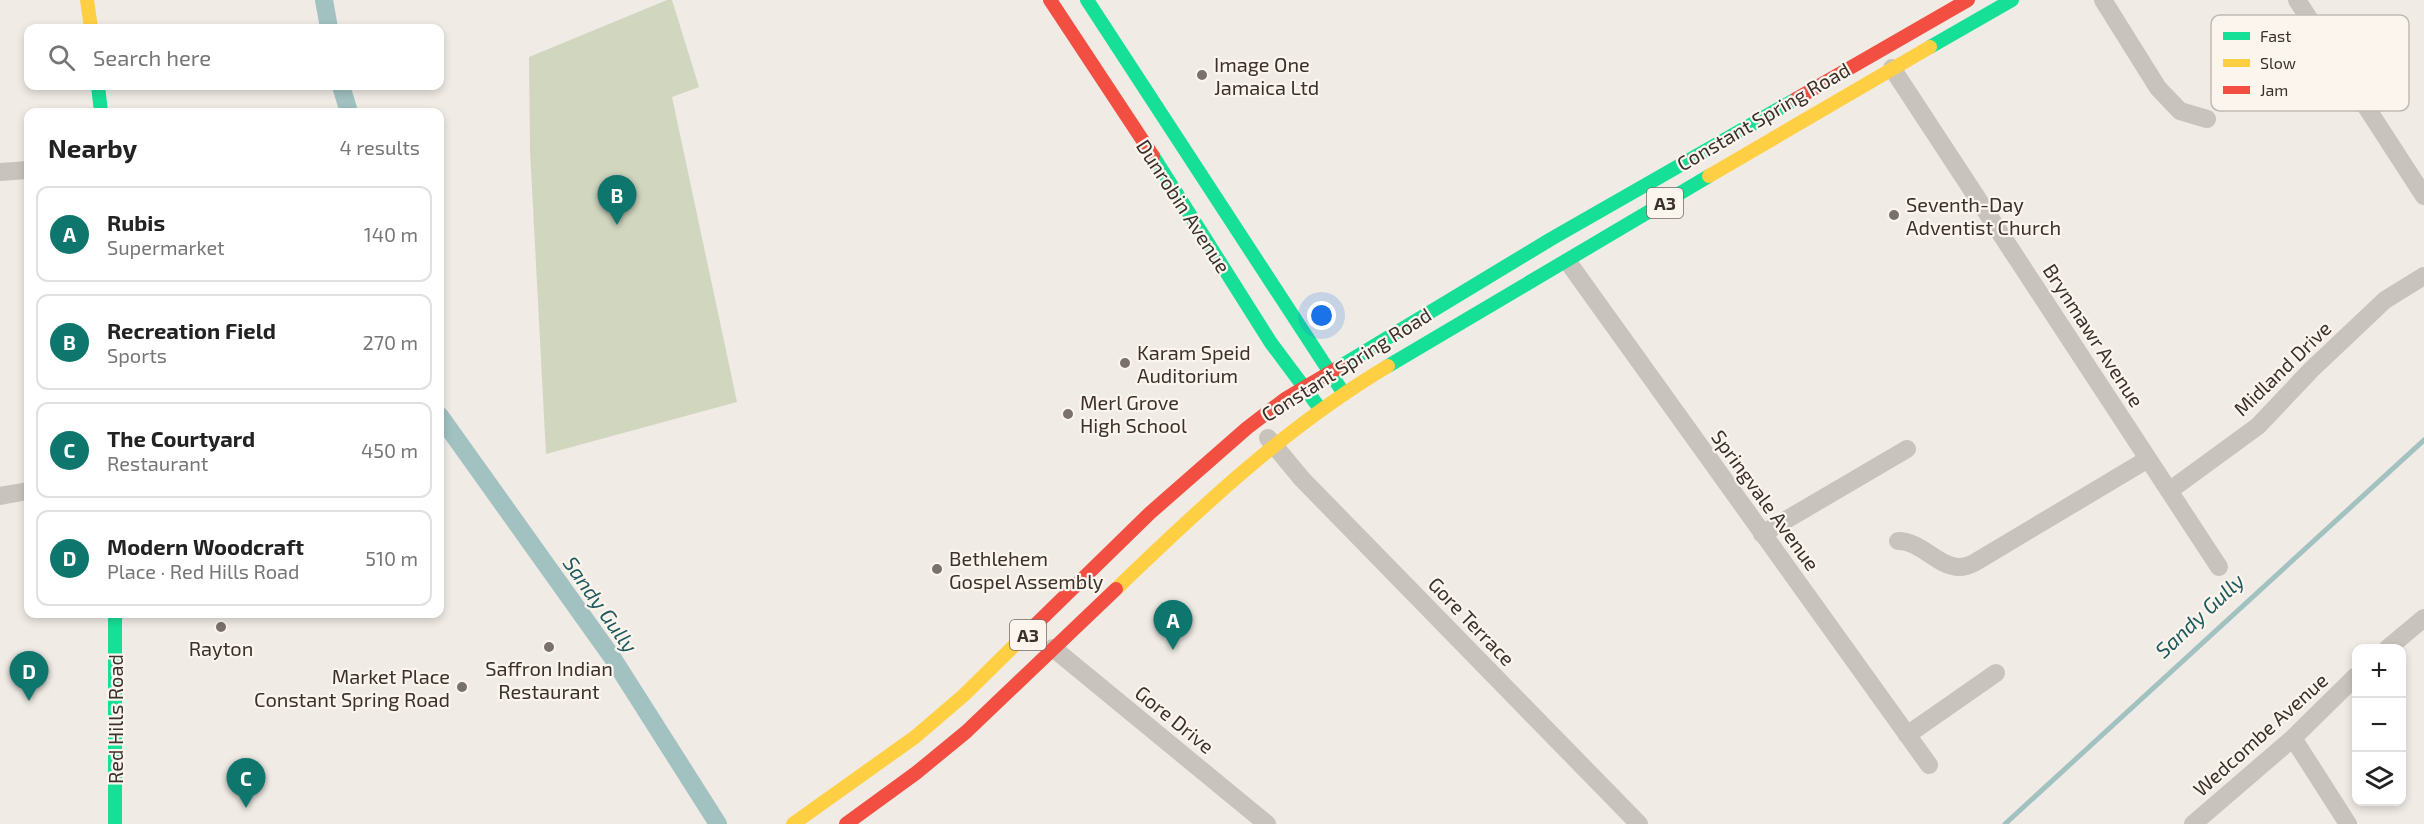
<!DOCTYPE html>
<html lang="en">
<head>
<meta charset="utf-8">
<style>
  body { margin:0; font-family:"Exo 2",sans-serif; background:#f2f2f2; color:#222 }
  .controls { position:absolute; right:18px; bottom:18px; display:grid; overflow:hidden; border-radius:12px; box-shadow:0 3px 9px #0003 }
  .controls button { width:54px; height:54px; display:grid; place-items:center; padding:0; border:0; border-bottom:2px solid #e0e0e0; background:#fff; color:#222; font:30px sans-serif }
  .you { position:absolute; left:1322px; top:316px; width:21px; height:21px; margin:-15px; border:4px solid #fff; border-radius:50%; background:#1a73e8; box-shadow:0 0 0 9px #1a73e833 }
  .badge { display:grid; place-items:center; width:39px; height:39px; border-radius:50%; background:#0f766e; color:#fff; font-size:20px; font-weight:700 }
  .pin { position:absolute; translate:-50% -50px; filter:drop-shadow(0 2px 3px #0008) }
  .pin::after { content:''; position:absolute; top:32px; width:21px; height:18px; background:inherit; clip-path:polygon(0 0,100% 0,50% 100%) }
  .list { margin:0; padding:0; list-style:none }
  h2 { display:flex; justify-content:space-between; align-items:center; height:78px; margin:0; padding:0 24px; font-size:26px }
  h2 small { font-size:20px; font-weight:400; color:#767676 }
  .list li { display:grid; grid-template-columns:39px 1fr auto; gap:18px; align-items:center; box-sizing:border-box; height:96px; margin:0 12px 12px; padding:0 12px; border:2px solid #e0e0e0; border-radius:12px }
  .list b { display:block; font-size:22px; white-space:nowrap }
  .list p { margin:0; font-size:20px; white-space:nowrap; color:#767676 }
  .list em { font-size:20px; font-style:normal; color:#767676 }
  .icon { flex:none; width:33px; height:33px; fill:none; stroke:currentColor; stroke-width:2; stroke-linecap:round; stroke-linejoin:round }
  .map { position:relative; flex:none; width:2424px; height:824px; overflow:hidden }
  .search { position:absolute; background:#fff; box-shadow:0 3px 9px #0003; left:24px; top:24px; width:420px; height:66px; display:flex; align-items:center; gap:15px; box-sizing:border-box; padding:0 21px; border-radius:12px; color:#767676; font-size:22px }
  .panel { position:absolute; background:#fff; box-shadow:0 3px 9px #0003; left:24px; top:108px; width:420px; height:510px; border-radius:12px }
  .map>svg:first-child { display:block }
  .green { fill:#d1d6bf }
  .lines { fill:none; stroke-linecap:round; stroke-linejoin:round }
  .stream { stroke:#a1c2c1; stroke-width:5 }
  .canal { stroke:#a1c2c1; stroke-width:18 }
  .street { stroke:#c9c3be; stroke-width:18 }
  .fast { stroke:#16e098; stroke-width:14 }
  .slow { stroke:#ffcf43; stroke-width:14 }
  .jam { stroke:#f24e42; stroke-width:14 }
  .poi-dot { fill:#7a716c; stroke:#fbf5ee; stroke-width:2 }
  .labels { text-anchor:middle; dominant-baseline:central; stroke-width:4.5; stroke-linejoin:round; paint-order:stroke }
  .shield { fill:#fbf5ee; stroke:#756b66; stroke-width:1.5 }
  .shield-label { font-size:18px; font-weight:bold; fill:#3b302b }
  .poi-label { font-size:20px; fill:#3b302b; stroke:#fbf5ee; text-anchor:start }
  .street-label { font-size:20px; fill:#3b302b; stroke:#fbf5ee }
  .water-label { font-size:21px; font-style:italic; fill:#1f5a5e; stroke:#fbf5ee }
  .key { fill:#fbf5ee; stroke:#c1bab4; stroke-width:1.5 }
  .key-label { font-size:16px; fill:#3b302b }
</style>
</head>
<body>
<div class="map">
<svg width="2424" height="824" viewBox="0 0 2424 824">
  <rect width="100%" height="100%" fill="#f0ebe5"/>
  <path class="green" d="M667,0H672L699,87L672,97L737,402L546,454L530,150L529,57Z"/>
  <g class="lines">
    <path class="stream" d="M2005,824L2424,440"/>
    <path class="canal" d="M324,0L329,28
      M341,86L349,112
      M440,416L612,657L718,824"/>
    <path class="street" d="M2103,0L2158,88L2180,111L2207,119
      M2297,0L2424,196
      M1892,68L2219,567
      M0,172L28,170
      M1568,262L1929,765
      M1268,438L1302,479L1639,824
      M2169,491L2258,426L2311,370L2385,300L2424,276
      M0,496L28,491
      M1762,534L1907,449
      M1898,541C1922,541 1939,568 1960,567C1964,567 1970,565 1974,563L2148,459
      M1053,648L1267,824
      M2388,648L2424,618
      M1907,735L1996,673
      M2293,738L2348,824
      M2193,824L2293,738L2356,676"/>
    <path class="fast" d="M1087,0L1344,394
      M1930,47L2012,0
      M98,86L101,112
      M1153,156L1271,343L1321,410
      M1341,366L1551,239L1796,99
      M1388,366L1709,176
      M115,614V824"/>
    <path class="slow" d="M87,0L91,28
      M1709,176L1930,47
      M1116,589C1200,508 1287,426 1388,366
      M793,824L915,737L964,695L1025,635"/>
    <path class="jam" d="M1050,0L1153,156
      M1796,99L1968,0
      M1025,635L1150,513L1247,428L1285,399L1341,366
      M846,824L916,773L966,732L1116,589"/>
  </g>
  <g class="poi-dot">
    <circle cx="1202" cy="75" r="6"/>
    <circle cx="1894" cy="215" r="6"/>
    <circle cx="1125" cy="363" r="6"/>
    <circle cx="1068" cy="414" r="6"/>
    <circle cx="937" cy="569" r="6"/>
    <circle cx="221" cy="627" r="6"/>
    <circle cx="549" cy="647" r="6"/>
    <circle cx="462" cy="687" r="6"/>
  </g>
  <g class="labels">
    <g class="shield">
      <rect x="1647" y="188" width="36" height="30" rx="4.5"/>
      <rect x="1010" y="620" width="36" height="30" rx="4.5"/>
    </g>
    <g class="shield-label">
      <text x="1665" y="203">A3</text>
      <text x="1028" y="635">A3</text>
    </g>
    <g class="poi-label">
      <text x="1214" y="64">Image One<tspan x="1214" dy="23">Jamaica Ltd</tspan></text>
      <text x="1906" y="204">Seventh-Day<tspan x="1906" dy="23">Adventist Church</tspan></text>
      <text x="1137" y="352">Karam Speid<tspan x="1137" dy="23">Auditorium</tspan></text>
      <text x="1080" y="402">Merl Grove<tspan x="1080" dy="23">High School</tspan></text>
      <text x="949" y="558">Bethlehem<tspan x="949" dy="23">Gospel Assembly</tspan></text>
      <text x="221" y="648" text-anchor="middle">Rayton</text>
      <text x="549" y="668" text-anchor="middle">Saffron Indian<tspan x="549" dy="23">Restaurant</tspan></text>
      <text x="450" y="676" text-anchor="end">Market Place<tspan x="450" dy="23">Constant Spring Road</tspan></text>
    </g>
    <g class="street-label">
      <text transform="translate(1763 116) rotate(-30)">Constant Spring Road</text>
      <text transform="translate(1184 206) rotate(57)">Dunrobin Avenue</text>
      <text transform="translate(2094 335) rotate(57)">Brynmawr Avenue</text>
      <text transform="translate(1346 364) rotate(-32)">Constant Spring Road</text>
      <text transform="translate(2282 368) rotate(-44)">Midland Drive</text>
      <text transform="translate(1766 500) rotate(54)">Springvale Avenue</text>
      <text transform="translate(1472 621) rotate(46)">Gore Terrace</text>
      <text transform="translate(115 719) rotate(-90)">Red Hills Road</text>
      <text transform="translate(1175 719) rotate(39)">Gore Drive</text>
      <text transform="translate(2260 734) rotate(-42)">Wedcombe Avenue</text>
    </g>
    <g class="water-label">
      <text transform="translate(601 604) rotate(55)">Sandy Gully</text>
      <text transform="translate(2199 615) rotate(-43)">Sandy Gully</text>
    </g>
  </g>
  <rect x="2211" y="15" width="198" height="96" rx="9" class="key"/>
  <rect x="2223" y="32" width="27" height="8" fill="#16e098"/>
  <rect x="2223" y="59" width="27" height="8" fill="#ffcf43"/>
  <rect x="2223" y="86" width="27" height="8" fill="#f24e42"/>
  <g class="key-label">
    <text x="2260" y="42">Fast</text>
    <text x="2260" y="69">Slow</text>
    <text x="2260" y="96">Jam</text>
  </g>
</svg>
<div class="controls">
<button>+</button>
<button>−</button>
<button><svg class="icon" aria-label="layers" viewBox="0 0 24 24"><path d="M12 4l9 5-9 5-9-5zM3 14l9 5 9-5"/></svg></button>
</div>
<div class="you"></div>
<div class="pin badge" style="left:1173px;top:650px">A</div>
<div class="pin badge" style="left:617px;top:225px">B</div>
<div class="pin badge" style="left:246px;top:808px">C</div>
<div class="pin badge" style="left:29px;top:701px">D</div>
<div class="search"><svg class="icon" aria-label="search" viewBox="0 0 24 24"><circle cx="10" cy="10" r="6"/><path d="M15 15l6 6"/></svg>Search here</div>
<section class="panel">
<h2>Nearby<small>4 results</small></h2>
<ul class="list">
<li><span class="badge">A</span><div><b>Rubis</b><p>Supermarket</p></div><em>140 m</em></li>
<li><span class="badge">B</span><div><b>Recreation Field</b><p>Sports</p></div><em>270 m</em></li>
<li><span class="badge">C</span><div><b>The Courtyard</b><p>Restaurant</p></div><em>450 m</em></li>
<li><span class="badge">D</span><div><b>Modern Woodcraft</b><p>Place · Red Hills Road</p></div><em>510 m</em></li>
</ul>
</section>
</div>
</body>
</html>
